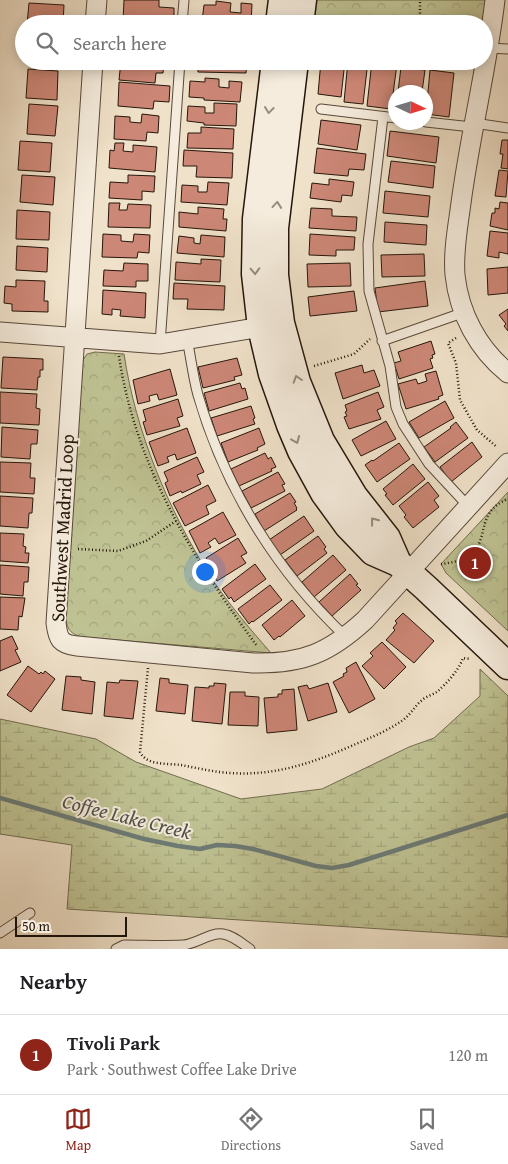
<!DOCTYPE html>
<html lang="en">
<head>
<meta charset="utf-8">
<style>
  body { margin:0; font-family:"Gentium Book Plus",serif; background:#f2f2f2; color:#202124 }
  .compass { position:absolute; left:388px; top:85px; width:45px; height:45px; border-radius:50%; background:#fff; box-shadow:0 2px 12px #0003; rotate:94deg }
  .scale { position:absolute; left:15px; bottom:12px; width:112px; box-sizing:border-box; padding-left:5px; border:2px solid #25160a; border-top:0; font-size:14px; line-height:18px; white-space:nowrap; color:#25160a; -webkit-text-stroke:4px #f5ecdd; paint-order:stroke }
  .you { position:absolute; left:204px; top:571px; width:18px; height:18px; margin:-12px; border:4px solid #fff; border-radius:50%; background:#1a73e8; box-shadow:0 0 0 8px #1a73e833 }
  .badge { display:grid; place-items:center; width:32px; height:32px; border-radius:50%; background:#8f2418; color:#fff; font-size:16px; font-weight:700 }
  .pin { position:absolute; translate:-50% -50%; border:2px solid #fff; box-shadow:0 1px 5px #0006 }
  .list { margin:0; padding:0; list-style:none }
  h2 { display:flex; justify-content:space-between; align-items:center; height:65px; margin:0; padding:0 20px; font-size:21px }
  h2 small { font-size:16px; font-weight:400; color:#757577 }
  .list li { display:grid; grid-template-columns:32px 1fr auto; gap:15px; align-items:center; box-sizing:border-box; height:80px; padding:0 20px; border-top:1px solid #e0e0e0 }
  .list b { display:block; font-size:19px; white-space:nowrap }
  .list p { margin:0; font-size:16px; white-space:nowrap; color:#757577 }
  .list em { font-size:16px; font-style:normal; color:#757577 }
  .icon { flex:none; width:28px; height:28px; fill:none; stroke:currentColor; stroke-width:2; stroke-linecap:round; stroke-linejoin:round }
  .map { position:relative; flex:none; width:508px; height:949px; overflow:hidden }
  .search { position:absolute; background:#fff; box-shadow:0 2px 12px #0003; left:15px; right:15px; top:15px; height:55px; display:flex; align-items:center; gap:12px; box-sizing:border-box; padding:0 18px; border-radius:28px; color:#757577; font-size:19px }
  .sheet { height:145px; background:#fff }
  nav { display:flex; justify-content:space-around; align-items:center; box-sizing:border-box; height:70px; border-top:1px solid #e0e0e0; background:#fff; font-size:14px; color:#757577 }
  nav a { display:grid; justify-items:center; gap:2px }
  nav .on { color:#8f2418 }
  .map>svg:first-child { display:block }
  .forest { fill:url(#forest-crowns); stroke:#726c4e }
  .wetland { fill:url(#wetland-marsh); stroke:#726c4e }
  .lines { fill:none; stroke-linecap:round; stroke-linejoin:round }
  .stream { stroke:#6c7a75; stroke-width:4.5 }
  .building { fill:#cd8777; stroke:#25160a }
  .lane-casing { stroke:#58493a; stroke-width:11 }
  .street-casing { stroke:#58493a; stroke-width:21 }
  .secondary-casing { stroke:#25160a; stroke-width:29 }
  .path { stroke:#25160a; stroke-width:2.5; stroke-dasharray:1 2.5; stroke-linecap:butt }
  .lane { stroke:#f5ecdd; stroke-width:9 }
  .street { stroke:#f5ecdd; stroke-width:19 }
  .secondary { stroke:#f5ecdd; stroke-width:26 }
  .oneway { stroke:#978c7e }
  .labels { text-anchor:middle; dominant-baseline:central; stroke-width:4; stroke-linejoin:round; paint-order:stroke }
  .street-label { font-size:19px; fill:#25160a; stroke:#f5ecdd }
  .water-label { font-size:20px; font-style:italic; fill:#4f5049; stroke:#f5ecdd }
</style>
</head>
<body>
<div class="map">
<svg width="508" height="949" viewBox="0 0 508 949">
  <defs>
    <pattern id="forest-crowns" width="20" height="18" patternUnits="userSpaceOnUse" patternTransform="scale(1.25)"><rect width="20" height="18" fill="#bfc293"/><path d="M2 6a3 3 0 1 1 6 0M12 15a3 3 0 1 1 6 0" fill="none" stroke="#a4a67d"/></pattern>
    <pattern id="wetland-marsh" width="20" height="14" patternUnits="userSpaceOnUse" patternTransform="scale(1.25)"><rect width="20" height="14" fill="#bfc293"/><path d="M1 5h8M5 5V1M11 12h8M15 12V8" fill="none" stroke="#a4a67d"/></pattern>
  </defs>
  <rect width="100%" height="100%" fill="#f0e2ca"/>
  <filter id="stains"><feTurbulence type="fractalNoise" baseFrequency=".004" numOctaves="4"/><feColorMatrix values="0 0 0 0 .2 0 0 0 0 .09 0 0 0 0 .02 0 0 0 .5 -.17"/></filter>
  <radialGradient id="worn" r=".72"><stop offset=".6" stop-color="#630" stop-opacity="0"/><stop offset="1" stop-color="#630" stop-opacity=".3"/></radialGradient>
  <path class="forest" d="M316,0H486L482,24H313L311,9Z
    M95,352L124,354C136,433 168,509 210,576C228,603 250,629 271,653L82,637C68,633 67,628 65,614L83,360L87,354Z
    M508,492V631L446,573L441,564Z"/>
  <path class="wetland" d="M480,669L508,696V937L67,909L72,845L0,834V719L96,739L136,762L241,799L322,789L409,747L434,738L480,696Z"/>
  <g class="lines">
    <path class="stream" d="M0,798L144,839L178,846L200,849L217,845L235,846L253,849L316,866L332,868L349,865L508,815"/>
  </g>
  <path class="building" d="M124,0H159V7L174,8V23L123,21Z
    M216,1L231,3L230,12L241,13V3L252,4L251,24L202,21L204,5H216Z
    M29,3L64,5L63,24H27Z
    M30,61H63V67L29,65Z
    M121,61L146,64V61H164L163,73H156L155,83L119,80Z
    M198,61H247L246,73L198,72Z
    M321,61H345L341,97L318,94Z
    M348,61H368L363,104L344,102Z
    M372,61L397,64L391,109L367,106Z
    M401,67L425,70L422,92H398Z
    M28,69L58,71L57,100L26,98Z
    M430,70L454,73L449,117L426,114Z
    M205,78L219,79V87L229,88V81L242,82L240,102L204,100V98L189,97L190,81L205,82Z
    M119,82L170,86L169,102L154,101L153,109L118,106Z
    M214,103L237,104L236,126L204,125V123L187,121L188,106L205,107V113H214Z
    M29,104L58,106L55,136L27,134Z
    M142,114L159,116L158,133L147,132L146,141L114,139L115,116L130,117V122L141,123Z
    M321,120L361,125L357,150L318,144Z
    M201,127L234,129L233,149L187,148L188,133H201Z
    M390,131L439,137L436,163L387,156Z
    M502,140H508V169L501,168L503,154H500Z
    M20,141L52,143L50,172L18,170Z
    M115,143H124L123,151L133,152V145L157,147L155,172L109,168L110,150L114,151Z
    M317,148L366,154L364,170L349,169L348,176L314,173Z
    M184,150L233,153L232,178L196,177L197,166H183Z
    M391,161L435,166L433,188L388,182Z
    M499,170L508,171L506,197L495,196Z
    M22,175L55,177L53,205L20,202Z
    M128,175L155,176L154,192L142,191V200L109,198L110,182L128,183Z
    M329,179L354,182L352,196L342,195L341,202L310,198L312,183L329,185Z
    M208,182L229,183L227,205L181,202L182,185L198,186V192H207Z
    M385,191L430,196L428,217L383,213Z
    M500,202L508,203V230L490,226L492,213H495V208L499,209Z
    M109,203H120L119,210H127L128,204L151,205L150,228L108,227Z
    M198,207L224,209L223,219H227L226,231L179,227V212L198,214Z
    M311,208L332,209V216L357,217L356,231L309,228Z
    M17,210L50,212L49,240L16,239Z
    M385,222L427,225L426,245L384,242Z
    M490,231L508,233V254L499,252V258L487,256Z
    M103,234L121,235V241L133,242L134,234L150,235L149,253L138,252L137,258L102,257Z
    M310,234L355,237L354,250H336V256L309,255Z
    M201,235L225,237L224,257L177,253L179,236L194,238V243L200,244Z
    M17,246L48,248L47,272L16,270Z
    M424,254L425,276L382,277L381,255Z
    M201,259L221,260L220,282L175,280L176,262L201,264Z
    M124,263L148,264V281H136V287L103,286L104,270L123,271Z
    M350,263L351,286L308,287L307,264Z
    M508,267V293L488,295L487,269Z
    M16,280L45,281L44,301H48V312L12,311V304L4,303L5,286L16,287Z
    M425,281L428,306L378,312L375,288Z
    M174,283L225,286L224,310L187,309L188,299H173Z
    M103,290L146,293L145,318L120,316L121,310L112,309V315L102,314Z
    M354,291L357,311L310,316L308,297Z
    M508,309V331L504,326L506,324L499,315Z
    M431,341L435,354L432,355L433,358L430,359L433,368L399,379L394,363L401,361L398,352Z
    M3,357L43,359V370H40V377H38L37,390L1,388Z
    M237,358L242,375L234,377L235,380L203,388L198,367Z
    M362,365L364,373L374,370L380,386L343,399L335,373Z
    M170,369L177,395L159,400L157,394L149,396L150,401L138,404L133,380Z
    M436,371L443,395L438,397L439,399L406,409L398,384L416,379L418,384L427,381L425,374Z
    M240,383L242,389L245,388L248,399L209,411L204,393Z
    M0,392L37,394L36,408L40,409L39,425L0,423Z
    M378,392L384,407L377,410L381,419L349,429L344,417L347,416L345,412L347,411L345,405Z
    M178,399L183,416L177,418L180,426L147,435L143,422L146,421L143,410Z
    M445,401L454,418L419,438L409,422Z
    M251,406L255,418L253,419L255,424L217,436L211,418Z
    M386,421L396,439L361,456L352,440Z
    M456,422L468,438L435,462L424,447L451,428L450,427Z
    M2,427L38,430L37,444H31L30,459L1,457Z
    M187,428L196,453L177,460L175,454L167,457L169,462L158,466L149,442Z
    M259,428L265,444L257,448L258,450L228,462L221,443Z
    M472,442L482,457L451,482L440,467Z
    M399,443L410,459L377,482L365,465L372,460L373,461Z
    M265,453L268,459L271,457L276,467L271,469L272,471L239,486L231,469Z
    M197,457L204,472L197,475L201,484L182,493L181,491L170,496L165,483L168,481L164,472Z
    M0,462L31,463L30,478H35L34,494L0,492Z
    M413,464L425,479L393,505L385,495L387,494L383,489Z
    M278,472L285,484L282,485L285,491L251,508L242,491Z
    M428,482L439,496L434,500L439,507L413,528L404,517L406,515L399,506Z
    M208,485L216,501L206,506L209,514L185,526L173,503Z
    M290,493L296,502L294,503L297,508L296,509L297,510L264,531L255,514Z
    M0,496L33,498L32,513H29L28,528L0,526Z
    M223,512L236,535L219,544L215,538L208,543L211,547L200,553L189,531Z
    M304,516L314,531L280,555L269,540Z
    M0,533L24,534L23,546L26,547L25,553H29L28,563L0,561Z
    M318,536L326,547L324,549L327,553L297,576L285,560Z
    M238,538L247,553L241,556L246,563L217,581L210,570L212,568L206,558Z
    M333,555L346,570L314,597L302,582Z
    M255,564L266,579L234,602L231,597L229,599L222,589Z
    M0,565L29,567L28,582H24L23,596L0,594Z
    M350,574L358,584L356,585L361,590L332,616L319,602Z
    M270,585L282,600L253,622L252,621L249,624L238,609Z
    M0,597L25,598L22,617L19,616L18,630L0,629Z
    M292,600L305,616L280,637L279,636L274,640L262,625Z
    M403,613L434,641L414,663L386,640L395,630L393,628L397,623L395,621Z
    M12,636L18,649L15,650L21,662L0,671V641Z
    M382,642L406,667L384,689L362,666L373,656L370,653Z
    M356,662L375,699L349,713L333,682L344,676L343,674L347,672L346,668Z
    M28,666L39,674L41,672L43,674L45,671L55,679L31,712L7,695Z
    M66,676L81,677V680L95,682L92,714L62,710Z
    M160,678L169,679V683L188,685L185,714L156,711Z
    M120,680L138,681L133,719L104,716L107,682L119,683Z
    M214,683L226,684L222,724L192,721L195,687L209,688V686H214Z
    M328,683L337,712L308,721L298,687L307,685L309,689Z
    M294,689L297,730L267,733L264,698L278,697V694H282V690Z
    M230,692H245V696L259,697L258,726L228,725Z"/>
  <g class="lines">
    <g class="lane-casing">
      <path id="lane" d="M182,24L184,0
        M488,48L508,49
        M321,109L396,118
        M383,117L368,244L369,291L390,366L396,407L403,424L429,464L469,507
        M426,122L472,127
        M474,123L508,128
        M187,339C191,358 193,377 198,395C225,488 276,571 346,637
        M382,341L465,312
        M160,344L180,61
        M0,933L30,913
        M116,949L124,945C144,945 164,946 183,945C197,944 210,932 223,934C234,936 241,943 250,949"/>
    </g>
    <g class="street-casing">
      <path id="street" d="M495,0C487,68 470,135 461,203C458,226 453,251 455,275C459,313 478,349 508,373
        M95,24L97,0
        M93,61L56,623C58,639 60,644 77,646L253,663C303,664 329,653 365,620L508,463
        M0,332L160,344L273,325"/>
    </g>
    <g class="secondary-casing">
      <path id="secondary" d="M279,24L282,0
        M300,24L303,0
        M275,61L256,219L255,274L261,327L272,374L290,425L301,451L324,493L348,526L373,552L398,563L426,588L508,666
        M295,61L275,228V275L281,323L297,382L321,441L354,496L387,538L398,563"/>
    </g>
    <path class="path" d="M420,24V0
      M456,338L448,343L456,363L460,400L477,430L497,447
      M119,356C135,465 193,559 257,646
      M314,366L354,354L370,339
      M78,549L118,551L146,541L176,521
      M441,564C450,563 460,561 467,557C492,542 473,513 508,499
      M148,668L140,752C147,766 167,763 181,765C197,768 214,772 230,773C273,776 310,764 349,747C367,739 386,732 403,720C411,714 415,706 421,701C426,696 433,695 438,691C447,683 459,670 463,658L471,659"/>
    <use href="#lane" class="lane"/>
    <use href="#street" class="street"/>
    <use href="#secondary" class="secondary"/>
  </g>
  <defs><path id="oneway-chevron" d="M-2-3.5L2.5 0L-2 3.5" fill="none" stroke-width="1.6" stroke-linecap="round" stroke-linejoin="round" transform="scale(1.25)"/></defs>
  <g class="oneway">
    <use href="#oneway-chevron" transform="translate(269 110) rotate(97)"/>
    <use href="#oneway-chevron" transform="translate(277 205) rotate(-85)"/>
    <use href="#oneway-chevron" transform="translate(255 271) rotate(88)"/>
    <use href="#oneway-chevron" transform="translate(297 379) rotate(-108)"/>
    <use href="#oneway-chevron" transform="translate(296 440) rotate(68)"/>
    <use href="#oneway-chevron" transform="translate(374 521) rotate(-128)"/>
  </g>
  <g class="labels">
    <g class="street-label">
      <text transform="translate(62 528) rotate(-87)">Southwest Madrid Loop</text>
    </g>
    <g class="water-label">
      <text transform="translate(127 816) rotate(14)">Coffee Lake Creek</text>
    </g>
  </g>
  <rect width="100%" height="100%" filter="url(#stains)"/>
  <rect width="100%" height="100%" fill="url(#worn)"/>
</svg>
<svg class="compass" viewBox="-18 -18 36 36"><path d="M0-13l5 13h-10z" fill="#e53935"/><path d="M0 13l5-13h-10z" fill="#757577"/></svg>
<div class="scale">50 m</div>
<div class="you"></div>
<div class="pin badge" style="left:475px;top:563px">1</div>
<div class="search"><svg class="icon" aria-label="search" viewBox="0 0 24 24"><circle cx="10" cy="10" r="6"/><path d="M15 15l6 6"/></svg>Search here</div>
</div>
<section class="sheet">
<h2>Nearby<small></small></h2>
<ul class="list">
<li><span class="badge">1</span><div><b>Tivoli Park</b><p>Park · Southwest Coffee Lake Drive</p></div><em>120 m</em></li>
</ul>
</section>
<nav>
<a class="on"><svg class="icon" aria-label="map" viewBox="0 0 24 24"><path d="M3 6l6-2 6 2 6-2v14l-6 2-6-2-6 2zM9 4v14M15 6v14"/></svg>Map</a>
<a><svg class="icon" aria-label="directions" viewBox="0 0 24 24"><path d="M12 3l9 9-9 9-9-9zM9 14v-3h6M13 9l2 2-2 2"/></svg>Directions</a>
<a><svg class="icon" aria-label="saved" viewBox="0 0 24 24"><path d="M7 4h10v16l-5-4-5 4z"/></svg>Saved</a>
</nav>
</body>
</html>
